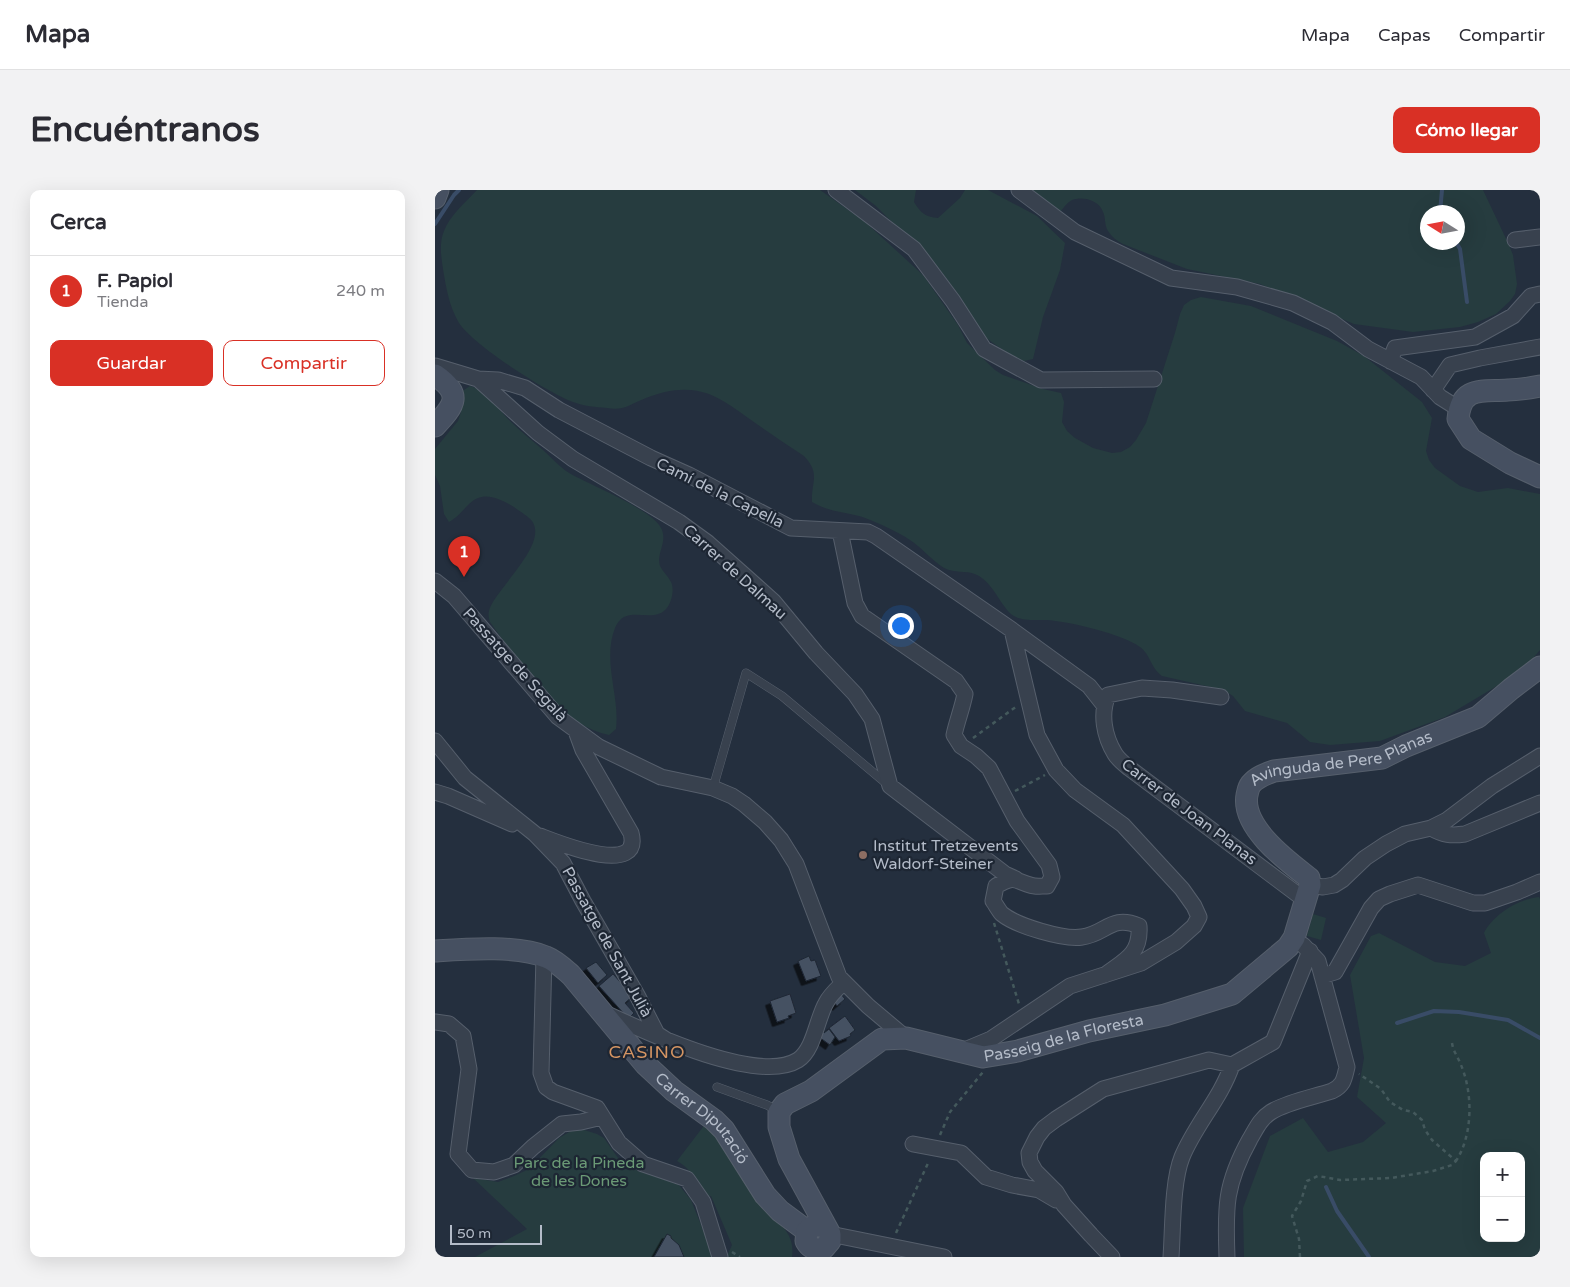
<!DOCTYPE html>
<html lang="es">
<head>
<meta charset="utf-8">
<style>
  body { margin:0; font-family:"Varela Round",sans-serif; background:#f2f2f3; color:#2b2b33 }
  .controls { position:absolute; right:15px; bottom:15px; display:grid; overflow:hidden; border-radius:10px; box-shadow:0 5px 20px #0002 }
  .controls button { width:45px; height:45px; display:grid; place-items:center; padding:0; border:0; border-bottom:1px solid #e1e1e2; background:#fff; color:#2b2b33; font:25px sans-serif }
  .compass { position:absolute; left:985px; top:15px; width:45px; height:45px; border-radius:50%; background:#fff; box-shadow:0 5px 20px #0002; rotate:281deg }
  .scale { position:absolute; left:15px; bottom:12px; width:92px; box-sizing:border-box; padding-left:5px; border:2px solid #b4bcc9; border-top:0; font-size:14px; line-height:18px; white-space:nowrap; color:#b4bcc9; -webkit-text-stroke:4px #1d2633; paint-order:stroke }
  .you { position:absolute; left:465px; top:435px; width:18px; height:18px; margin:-12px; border:4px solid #fff; border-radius:50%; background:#1a73e8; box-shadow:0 0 0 8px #1a73e833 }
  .badge { display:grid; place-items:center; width:32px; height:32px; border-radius:50%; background:#d93025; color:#fff; font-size:16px; font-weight:700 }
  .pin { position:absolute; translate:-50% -41px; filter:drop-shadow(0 1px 2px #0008) }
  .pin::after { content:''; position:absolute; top:26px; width:18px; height:15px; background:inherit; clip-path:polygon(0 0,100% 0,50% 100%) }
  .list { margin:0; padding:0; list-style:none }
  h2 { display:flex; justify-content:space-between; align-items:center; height:65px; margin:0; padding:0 20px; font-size:21px }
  h2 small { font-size:16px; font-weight:400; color:#7c7c81 }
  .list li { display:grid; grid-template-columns:32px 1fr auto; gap:15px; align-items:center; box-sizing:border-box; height:70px; padding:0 20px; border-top:1px solid #e1e1e2 }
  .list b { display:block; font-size:19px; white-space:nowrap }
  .list p { margin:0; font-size:16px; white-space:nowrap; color:#7c7c81 }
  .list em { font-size:16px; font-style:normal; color:#7c7c81 }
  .actions { display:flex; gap:10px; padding:15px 20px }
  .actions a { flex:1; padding:11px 0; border:1px solid #d93025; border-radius:10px; text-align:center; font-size:18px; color:#d93025 }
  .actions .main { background:#d93025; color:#fff }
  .map { position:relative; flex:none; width:1105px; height:1067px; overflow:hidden; border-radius:10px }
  header { display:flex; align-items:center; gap:30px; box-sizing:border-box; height:70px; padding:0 25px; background:#fff; border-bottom:1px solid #e1e1e2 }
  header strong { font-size:24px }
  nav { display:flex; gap:28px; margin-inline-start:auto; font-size:18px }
  .intro { display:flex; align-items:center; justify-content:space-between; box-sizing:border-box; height:120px; padding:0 30px }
  h1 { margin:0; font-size:35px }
  .button { padding:12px 22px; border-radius:10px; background:#d93025; color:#fff; font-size:18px; font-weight:700 }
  main { display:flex; gap:30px; padding:0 30px }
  aside { flex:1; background:#fff; border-radius:10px; box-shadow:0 5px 20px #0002 }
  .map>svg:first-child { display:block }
  .green { fill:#263c3f; fill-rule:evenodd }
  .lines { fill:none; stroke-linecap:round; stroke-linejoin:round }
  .stream { stroke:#394c67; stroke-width:4 }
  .building { fill:#455162; stroke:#1f2835; filter:url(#shadow) }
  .lane-casing { stroke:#565f6c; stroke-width:9 }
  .street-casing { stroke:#565f6c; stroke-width:17 }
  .secondary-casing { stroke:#565f6c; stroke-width:23 }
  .path { stroke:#44595c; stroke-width:2.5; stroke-dasharray:4 4; stroke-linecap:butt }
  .lane { stroke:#38414e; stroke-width:8 }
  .street { stroke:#38414e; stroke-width:15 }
  .secondary { stroke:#465061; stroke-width:21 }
  .education-dot { fill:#8d6e63; stroke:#1d2633; stroke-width:2 }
  .labels { text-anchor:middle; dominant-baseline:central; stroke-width:4.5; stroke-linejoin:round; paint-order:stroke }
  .street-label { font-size:16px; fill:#b4bcc9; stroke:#1d2633 }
  .poi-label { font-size:16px; fill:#b4bcc9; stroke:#1d2633; text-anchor:start }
  .park-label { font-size:16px; fill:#6b9a76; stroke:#1d2633 }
  .neighbourhood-label { font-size:18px; letter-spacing:1px; fill:#d59563; stroke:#1d2633 }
</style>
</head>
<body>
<header>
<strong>Mapa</strong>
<nav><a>Mapa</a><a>Capas</a><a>Compartir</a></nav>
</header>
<div class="intro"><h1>Encuéntranos</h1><a class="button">Cómo llegar</a></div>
<main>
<aside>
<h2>Cerca<small></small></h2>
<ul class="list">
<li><span class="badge">1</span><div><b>F. Papiol</b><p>Tienda</p></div><em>240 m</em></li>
</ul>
<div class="actions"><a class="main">Guardar</a><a>Compartir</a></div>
</aside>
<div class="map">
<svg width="1105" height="1067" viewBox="0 0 1105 1067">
  <defs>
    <filter id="shadow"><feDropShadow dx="-4.5" dy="4.5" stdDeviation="0" flood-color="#0009"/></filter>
  </defs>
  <rect width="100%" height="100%" fill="#242f3e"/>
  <path class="green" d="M42,0H385L429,31L488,85L523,135L532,153L560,180L568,185L608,199L626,203L629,212L627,232L632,241L640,248L658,258L677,263L686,262L695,257L701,250L711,233L740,143L745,124L749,115L756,110L766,107L816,116L902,151L929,166L987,212L997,228L991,261L994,270L1000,278L1025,296L1043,302L1073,298L1105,304V460L1087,481L1010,527L945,551L895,555L875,552L852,533L810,521L798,506L789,500L727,486C715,477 716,465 705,457C688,444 632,431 611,430C602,430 589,431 581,427C568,422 560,395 544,386C535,380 523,383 514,380C501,376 488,358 475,350C464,342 437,330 424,326C407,322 392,321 377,312C376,291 386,284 369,266C351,254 333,242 316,230C302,220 289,210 274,204C253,196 231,200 211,208C195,214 190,221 172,218C161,217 148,216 138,212C113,203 38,155 24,133C14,116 11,97 8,79C6,66 4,53 9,41C15,25 31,12 42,0Z
    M420,0H481L479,12C485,22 490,27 503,28L525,8L530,0H553L602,26L630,53L625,80L608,127L598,169L589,171L579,168L547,145L534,130L528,111L504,79L441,16Z
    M595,0H1048L1074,55L1078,65L1082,94L1080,104L1075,111L1061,124L1043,132L1025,137L978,142L919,134L825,94L752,79L688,54C682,51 677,47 673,41C669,34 671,28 668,22C664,10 648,6 637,10C633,12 629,17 626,21L611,13ZM992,22H1022V52H992Z
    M35,196C53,201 62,218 74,230C85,241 97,250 108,260C116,267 123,275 131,281C151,294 219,319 227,340C232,353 221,364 225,376C228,382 233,386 236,392C240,400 236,415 230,420C216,434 190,413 180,438C167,471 185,506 181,539L174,545C122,534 85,473 55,432C54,429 53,425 54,421C59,400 114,355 97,331C93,326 84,321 79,317C64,308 48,300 34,314C27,321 23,327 14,332L9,324L5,296L0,285V259L23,231L26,222V202Z
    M1104,707L1105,709V1067H809L808,1018L835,946L868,928L893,962L928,952L951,933L922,907L929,868L915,785L936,746L944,743L1000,772L1030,776L1056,763L1049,743C1058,725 1083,709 1104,707ZM1049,966H1086V1048H1049Z
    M878,724L891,728L886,750L872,746Z
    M271,933L344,1033C354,1043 359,1052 357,1067H295L292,1066L297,1055L276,1006L270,1007C262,992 257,979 242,971Z
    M146,939L162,944L169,948L183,968L203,981L243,994L256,1010L277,1062V1067H40L92,1039L38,988L63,992L79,986L94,979L124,948L136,941Z"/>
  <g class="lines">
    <path class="stream" d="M1005,22L1007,0
      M0,34L19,5L24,0
      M1021,52L1025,59L1032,112
      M962,833L999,821L1024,822L1073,830L1105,848
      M891,997L902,1021L934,1067"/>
  </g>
  <path class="building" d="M374,766L376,771L380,770L386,786L371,791L363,771Z
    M161,772L172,785L163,793L151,778Z
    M178,784L198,806L190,813L199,823L194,828L191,826L164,796Z
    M405,803L410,809L402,816L397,809Z
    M355,804L361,823L353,826L354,828L342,832L335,811Z
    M410,826L420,840L415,844L416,846L404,851L394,838Z
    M394,839L400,847L395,855L384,847L387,841L389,843Z
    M232,1044L236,1046V1048L244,1055L249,1067H219Z"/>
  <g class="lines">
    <g class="lane-casing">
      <path id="lane" d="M278,598L311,483L347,506L452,594
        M282,897L332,915L343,921"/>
    </g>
    <g class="street-casing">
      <path id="street" d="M401,0L479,59L518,111L549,159L606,190L719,189
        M584,0L640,42L736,88L802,97L858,113L897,132L933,159L986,187L1005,207L1024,219
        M1080,50L1105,47
        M955,171L960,158L1040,147L1078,126L1096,106L1105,104
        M0,176L43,189L103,243L138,269L244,332L273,353L338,411L381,463L420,504L437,529L455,596L570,684L581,689
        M43,189L63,190L90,198L124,220L216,268L254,285L356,338L433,342L441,346L577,440L654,496L669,515
        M998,200L1015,175L1045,168L1105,157
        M405,341L420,413L427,426L521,491L530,504C527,519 522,531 519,545L526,556L541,566L554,578L582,631L614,675L617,687L612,696C606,696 600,697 595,695C578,690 581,685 561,696L558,711C561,715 564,721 567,724C582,736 629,750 647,747C671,744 676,724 704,736C706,764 690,770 670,785
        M0,391L19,406L123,527L164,557L226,587L278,598L297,606L309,614L330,632L346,650L361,674L404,787L433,816L471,848
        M786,507L737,500L707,498L673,505C665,524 669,546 680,564C683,569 689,574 694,578L870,710
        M0,551L30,588L100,644L128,673L148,711L202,805L222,844L233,851
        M0,602L13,606L77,634
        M996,638C1008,645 1016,646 1030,644L1105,613
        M105,646C121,652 208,688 196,643L148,560L141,541
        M875,695L888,697L899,695L907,690L930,668L951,654L970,644L996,638L1012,630L1057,596L1105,566
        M109,766L106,883L111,897L118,902L162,918L184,953L208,974L252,989L268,1012L285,1067
        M887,786L900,782L936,718L944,709L955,704L983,695L1038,713H1050L1082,702L1105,692
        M172,824C211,842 323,895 363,870C379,860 382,828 391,813C395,805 402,799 408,793
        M0,832L14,834L28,846L34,879L23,964L37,980L59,982L79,975L98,957L127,934L146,932L167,927
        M525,862L556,849L635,796L706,773L741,752L759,736L764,727L759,716L747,699L688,635L640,600L621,580L602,545L577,440
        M478,954L526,963L551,987L577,995L604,1000L621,1010
        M395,1044L509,1067
        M677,1067L656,1045L629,1015L621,1002L600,981L595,972L594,963L602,947L609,938L621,929L668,899L774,870L797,875L838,852L875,761
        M736,1067C738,1039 737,992 747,967C760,935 786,908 797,875
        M792,1067C790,1017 790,994 815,949C821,939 825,929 836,922C852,912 879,907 897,901C909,895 909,889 912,877L883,771L868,755"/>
    </g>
    <g class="secondary-casing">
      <g id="secondary">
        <path d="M0,8L3,0"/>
        <path d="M0,185C28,204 20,215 0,236"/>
        <path d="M1105,196C1095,198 1084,200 1073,200C1048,202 1026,195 1023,229L1036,249L1075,273L1105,287"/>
        <path id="s1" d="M0,761C31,759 83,755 111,767C121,771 128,778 136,785L210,874L239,901L279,930L289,940L330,1005L345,1021L372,1041"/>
        <path id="s2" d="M390,1037L380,1035L372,1041L371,1051C375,1058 381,1061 389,1058L395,1051V1044L354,969L344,937V922L350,914L376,901L447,849L471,848L548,867L583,861L654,841L730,825L797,804L853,757L859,748L875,695L874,688C852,671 806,637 812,605C813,601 813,598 816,594C822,587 830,584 839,581L947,568L971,556L1043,527L1076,499L1105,477"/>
      </g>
    </g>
    <path class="path" d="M538,548L582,516
      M580,601L610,585
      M559,733L584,814
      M1017,853C1018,861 1023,867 1026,875C1038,903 1038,945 1021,971
      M505,945L515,922L548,882
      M461,1043L494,971
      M297,1062L305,1067
      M865,1067L864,1049L857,1026L866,1011L872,991L883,986L905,990L956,988L998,981L1017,975L1021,971L997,950L990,940L987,930L978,922L968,920L955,912L946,899L924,884"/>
    <use href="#lane" class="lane"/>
    <use href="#street" class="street"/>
    <use href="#secondary" class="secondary"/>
  </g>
  <circle class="education-dot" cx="428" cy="665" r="5"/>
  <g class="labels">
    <g class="street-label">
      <text transform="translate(285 303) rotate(26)">Camí de la Capella</text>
      <text transform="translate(300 382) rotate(42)">Carrer de Dalmau</text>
      <text transform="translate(80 475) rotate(48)">Passatge de Segalà</text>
      <text stroke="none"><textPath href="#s2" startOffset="1051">Avinguda de Pere Planas</textPath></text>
      <text transform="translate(754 622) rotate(37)">Carrer de Joan Planas</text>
      <text transform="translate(172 752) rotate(61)">Passatge de Sant Julià</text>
      <text stroke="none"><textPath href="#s2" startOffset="515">Passeig de la Floresta</textPath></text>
      <text stroke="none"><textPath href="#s1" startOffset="338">Carrer Diputació</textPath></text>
    </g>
    <g class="poi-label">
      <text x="438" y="656">Institut Tretzevents<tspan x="438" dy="18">Waldorf-Steiner</tspan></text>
    </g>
    <g class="park-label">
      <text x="144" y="973">Parc de la Pineda<tspan x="144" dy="18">de les Dones</tspan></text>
    </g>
    <g class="neighbourhood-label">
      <text x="212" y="862">CASINO</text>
    </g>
  </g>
</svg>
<div class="controls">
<button>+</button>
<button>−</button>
</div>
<svg class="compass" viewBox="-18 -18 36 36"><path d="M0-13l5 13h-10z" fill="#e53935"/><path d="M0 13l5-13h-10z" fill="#7c7c81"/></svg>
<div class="scale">50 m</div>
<div class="you"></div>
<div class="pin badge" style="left:29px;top:387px">1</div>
</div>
</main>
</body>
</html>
